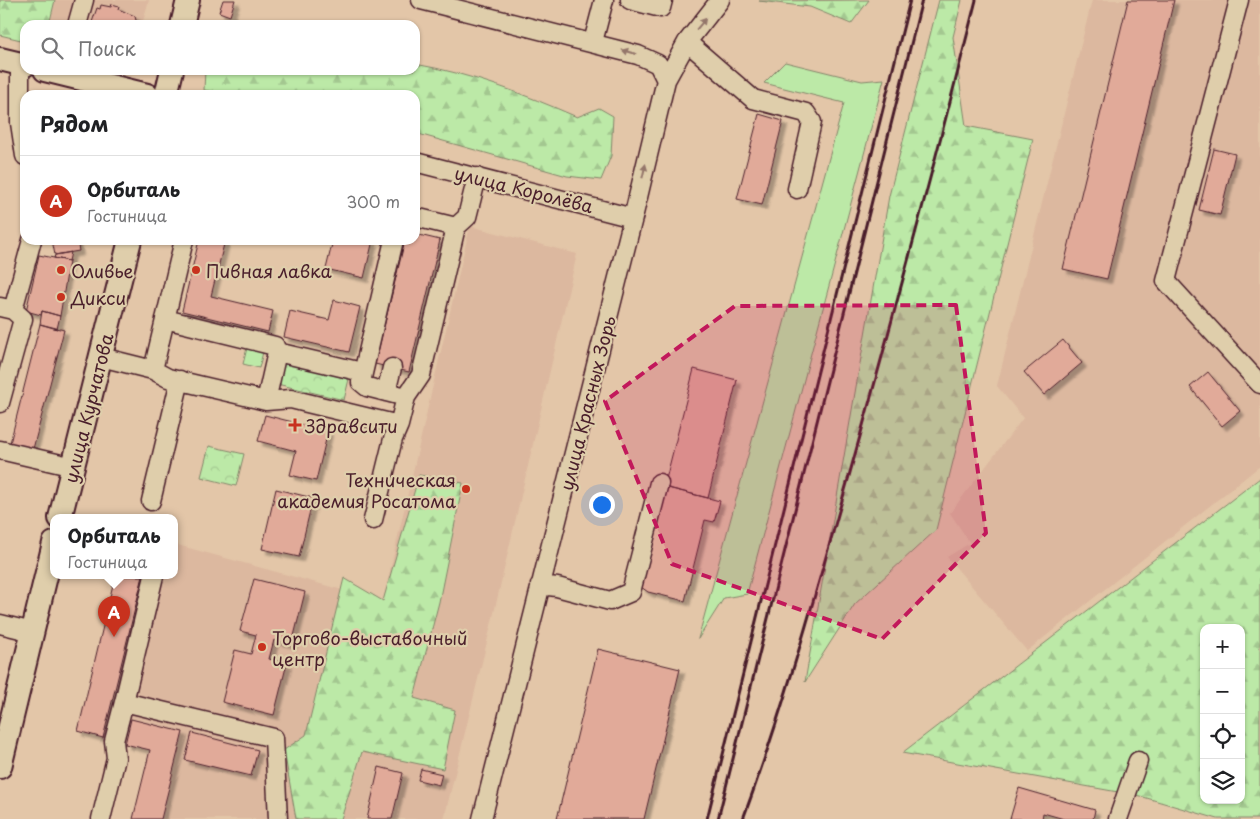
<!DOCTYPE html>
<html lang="ru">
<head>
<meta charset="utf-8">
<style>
  body { margin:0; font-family:"Playpen Sans",sans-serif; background:#f6f6f6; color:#202124 }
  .controls { position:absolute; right:15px; bottom:15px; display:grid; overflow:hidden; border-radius:10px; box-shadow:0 1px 4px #0004 }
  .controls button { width:45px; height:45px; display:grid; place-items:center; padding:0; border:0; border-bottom:1px solid #e0e0e0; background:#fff; color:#202124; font:25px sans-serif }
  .you { position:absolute; left:601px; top:504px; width:18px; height:18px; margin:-12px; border:4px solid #fff; border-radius:50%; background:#1a73e8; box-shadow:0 0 0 8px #1a73e833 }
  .badge { display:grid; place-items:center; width:32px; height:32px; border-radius:50%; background:#c8321e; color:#fff; font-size:16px; font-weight:700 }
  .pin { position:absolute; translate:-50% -41px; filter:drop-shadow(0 1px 2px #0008) }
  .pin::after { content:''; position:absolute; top:26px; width:18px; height:15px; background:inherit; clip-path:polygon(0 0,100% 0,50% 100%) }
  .popup { position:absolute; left:50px; top:514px; width:128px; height:65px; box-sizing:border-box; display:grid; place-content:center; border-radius:10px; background:#fff; filter:drop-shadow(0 1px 4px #0005); font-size:16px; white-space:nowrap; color:#757577 }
  .popup b { font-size:19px; color:#202124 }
  .popup::after { content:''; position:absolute; left:50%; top:100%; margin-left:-10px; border:10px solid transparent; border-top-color:#fff }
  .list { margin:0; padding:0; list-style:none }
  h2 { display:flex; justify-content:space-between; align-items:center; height:65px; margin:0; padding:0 20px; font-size:21px }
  h2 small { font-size:16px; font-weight:400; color:#757577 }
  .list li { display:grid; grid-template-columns:32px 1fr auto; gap:15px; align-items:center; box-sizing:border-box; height:90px; padding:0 20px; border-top:1px solid #e0e0e0 }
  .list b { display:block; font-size:19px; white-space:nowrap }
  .list p { margin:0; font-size:16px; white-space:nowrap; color:#757577 }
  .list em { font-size:16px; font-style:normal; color:#757577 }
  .icon { flex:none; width:28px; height:28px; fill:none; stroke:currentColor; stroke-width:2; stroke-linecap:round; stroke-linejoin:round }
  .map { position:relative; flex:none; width:1260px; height:819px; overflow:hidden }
  .search { position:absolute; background:#fff; box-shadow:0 1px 4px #0004; left:20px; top:20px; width:400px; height:55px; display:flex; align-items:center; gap:12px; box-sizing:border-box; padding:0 18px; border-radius:15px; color:#757577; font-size:19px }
  .panel { position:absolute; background:#fff; box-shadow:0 1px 4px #0004; left:20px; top:90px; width:400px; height:155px; border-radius:15px }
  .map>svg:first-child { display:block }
  .built { fill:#dcb89f }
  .grass { fill:#bce9a7; stroke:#838469 }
  .forest { fill:url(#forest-firs); stroke:#838469; fill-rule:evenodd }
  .park { fill:url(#park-crowns); stroke:#838469 }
  .building { fill:#e1aa99; stroke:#4a1f2b; filter:url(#shadow) }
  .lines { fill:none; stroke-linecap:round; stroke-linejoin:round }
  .minor-casing { stroke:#4a1f2b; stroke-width:21 }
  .major-casing { stroke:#4a1f2b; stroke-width:26 }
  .minor { stroke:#dfceab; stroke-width:18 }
  .major { stroke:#dfceab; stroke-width:22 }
  .rail { stroke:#4a1f2b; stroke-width:3 }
  .oneway { fill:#94766b }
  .marked { fill:#c2185b; fill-opacity:0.2; stroke:#c2185b; stroke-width:4; stroke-dasharray:10 6; stroke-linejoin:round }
  .poi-dot { fill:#c8321e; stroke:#dfceab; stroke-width:2 }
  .labels { text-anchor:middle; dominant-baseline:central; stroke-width:4.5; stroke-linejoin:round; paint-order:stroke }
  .street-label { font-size:18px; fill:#4a1f2b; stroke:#dfceab }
  .poi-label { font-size:18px; fill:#4a1f2b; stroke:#dfceab; text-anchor:start }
</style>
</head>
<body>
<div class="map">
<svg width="1260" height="819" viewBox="0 0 1260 819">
  <defs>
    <pattern id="forest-firs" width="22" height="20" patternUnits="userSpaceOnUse" patternTransform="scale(1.25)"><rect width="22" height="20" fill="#bce9a7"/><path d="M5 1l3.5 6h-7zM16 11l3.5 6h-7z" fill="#a3c790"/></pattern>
    <pattern id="park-crowns" width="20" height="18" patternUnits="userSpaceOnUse" patternTransform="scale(1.25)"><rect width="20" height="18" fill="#bce9a7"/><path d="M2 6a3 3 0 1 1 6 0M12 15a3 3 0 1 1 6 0" fill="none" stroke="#a3c790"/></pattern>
    <filter id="shadow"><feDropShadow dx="4.5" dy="4.5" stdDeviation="1" flood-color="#0004"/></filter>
  </defs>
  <rect width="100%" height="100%" fill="#e3c6a8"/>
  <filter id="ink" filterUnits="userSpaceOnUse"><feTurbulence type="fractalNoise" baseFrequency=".02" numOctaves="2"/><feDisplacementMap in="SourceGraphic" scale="10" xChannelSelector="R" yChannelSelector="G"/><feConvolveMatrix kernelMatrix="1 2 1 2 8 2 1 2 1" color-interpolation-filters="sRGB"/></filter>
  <g filter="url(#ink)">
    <path class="built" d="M55,0H149L142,25H49Z
      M1092,0H1260V466L1027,651L947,557L970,543L950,513L1023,418L997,386Z
      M470,226L577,254L493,617L444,819H133L150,750L78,731L115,576H174V544L383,601Z"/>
    <path class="grass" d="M785,62L862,81L884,79L747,594L724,598L698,639L844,103L764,83Z
      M247,348L263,352L259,368L243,364Z"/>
    <path class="forest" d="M0,0H55L49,25H25V41L0,35Z
      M869,0L851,24L810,7L759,1Z
      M939,0H962L953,37L966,126L1033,139L936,530L855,604L805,682L889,196Z
      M415,64C472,74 524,94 577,117L599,108L613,116L611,156L601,180L567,176L415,133V95H231L204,90L205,70H415Z
      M419,475L463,483L439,602L414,698L455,710L443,769L362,752L341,819H296L284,750L306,735L344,578L383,601Z
      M1260,478V819H1218L1140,796L902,753ZM1204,628H1241V800H1204Z"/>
    <path class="park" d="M282,362L349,379L344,400L277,384Z
      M209,446L244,454L236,486L201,477Z"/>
    <path class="building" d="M223,0H235L230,16L219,12Z
      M1128,0H1174L1107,279L1063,269Z
      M112,4L119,6L118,9L135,16L137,25H91L97,8L100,9L101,5L111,7Z
      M759,114L783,121L762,205L737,199Z
      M1214,149L1235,154L1220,215L1199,210Z
      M415,234L440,240L409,372L375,364L405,240H415Z
      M52,240H77L79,251L55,255Z
      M199,240H225L211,296L273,311L268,332L182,311Z
      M333,240H373L364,278L326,269Z
      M71,252L69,261L54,258L55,255Z
      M39,255L69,261L60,316L42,311L41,315L26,311Z
      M334,300L360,307L349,352L284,337L290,311L329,320Z
      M42,311L60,316L57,329L40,324Z
      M40,324L64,330L33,449L10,443Z
      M1063,340L1082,363L1044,395L1024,372Z
      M694,369L737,380L708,498L664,487Z
      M1208,372L1240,411L1222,426L1190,387Z
      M265,415L328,431L316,481L290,475L296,451L258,441Z
      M664,487L720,501L714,522L705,520L685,601L648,592L641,587Z
      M276,489L313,498L299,557L262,549Z
      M115,576H143L103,738L78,731Z
      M254,579L305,592L292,644L274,640L269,659L287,663L274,715L222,702L235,650L251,654L256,635L240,631Z
      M598,649L680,669L644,819H557Z
      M131,719L183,732L161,819H133L150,750L125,744Z
      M192,733L258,750L251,776L185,760Z
      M379,767L403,773L392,819H367Z
      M421,769L442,774L439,785L418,780Z
      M1019,788L1095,810L1093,819H1064L1043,813L1042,819H1010Z"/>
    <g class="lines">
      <g class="minor-casing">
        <path id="minor" d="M421,0L638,55L658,64L666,80
          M630,0L661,8L663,0
          M1239,0L1166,281L1260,384
          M77,25L84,0
          M593,42L604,0
          M687,42L753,99L806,113L812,122L797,189
          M20,64V123L25,156
          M415,162L633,218
          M415,217L456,227L467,217L477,177
          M394,240L361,382L367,387L406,397
          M0,307L13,310L32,240
          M165,319L275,346L277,352
          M101,357L153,370L184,240
          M153,370L168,378L266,401L291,399L303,402L399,425
          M386,392L392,368
          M266,401L277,352L362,372
          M0,403L23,319L13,310
          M0,450L74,467
          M151,501L180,380
          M373,520L393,439L399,425L406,397L421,375L456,227
          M540,585L557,587L610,601L631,592L659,483
          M0,624L33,632
          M124,702L154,576
          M101,819L116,758L114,741L124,702L274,738L278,819
          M482,819L633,218L666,80L687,42L720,0
          M1118,819L1138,761"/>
      </g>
      <g class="major-casing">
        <path id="major" d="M182,25L188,0
          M0,59L25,65
          M45,70L147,95
          M166,95L172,70
          M60,518L130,240
          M0,767L54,543"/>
      </g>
      <use href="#minor" class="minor"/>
      <use href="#major" class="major"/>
      <path class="rail" d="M707,819L910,0
        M718,819L922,0
        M743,819C785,706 816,591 849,476C893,318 936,159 976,0"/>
    </g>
    <defs><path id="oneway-solid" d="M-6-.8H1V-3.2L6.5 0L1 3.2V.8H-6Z" transform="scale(1.25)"/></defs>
    <g class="oneway">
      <use href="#oneway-solid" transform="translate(701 24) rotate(-50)"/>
      <use href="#oneway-solid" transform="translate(629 52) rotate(-164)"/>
      <use href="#oneway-solid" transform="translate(644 171) rotate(-77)"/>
    </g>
  </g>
  <path class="marked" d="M956,305L986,533L882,639L672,564L605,401L735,306Z"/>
  <g class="poi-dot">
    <circle cx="61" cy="270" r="5"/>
    <circle cx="196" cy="270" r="5"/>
    <circle cx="61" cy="297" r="5"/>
    <path d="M292.5 417.5h5v5h5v5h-5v5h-5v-5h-5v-5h5z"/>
    <circle cx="466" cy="489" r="5"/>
    <circle cx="262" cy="647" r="5"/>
  </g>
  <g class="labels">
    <g class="street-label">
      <text transform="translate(524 189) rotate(14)">улица Королёва</text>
      <text transform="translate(587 403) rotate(-76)">улица Красных Зорь</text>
      <text transform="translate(88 408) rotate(-76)">улица Курчатова</text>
    </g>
    <g class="poi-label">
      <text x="71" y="270">Оливье</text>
      <text x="206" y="270">Пивная лавка</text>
      <text x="71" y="297">Дикси</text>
      <text x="305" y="425">Здравсити</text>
      <text x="456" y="479" text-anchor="end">Техническая<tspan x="456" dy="21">академия Росатома</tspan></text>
      <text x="272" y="637">Торгово-выставочный<tspan x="272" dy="21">центр</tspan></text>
    </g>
  </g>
</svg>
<div class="controls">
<button>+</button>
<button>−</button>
<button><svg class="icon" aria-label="locate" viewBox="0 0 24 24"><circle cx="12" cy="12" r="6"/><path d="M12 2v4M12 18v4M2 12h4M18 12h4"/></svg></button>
<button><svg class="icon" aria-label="layers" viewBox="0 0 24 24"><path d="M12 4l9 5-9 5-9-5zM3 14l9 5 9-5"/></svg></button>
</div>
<div class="you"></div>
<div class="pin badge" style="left:114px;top:637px">A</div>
<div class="popup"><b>Орбиталь</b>Гостиница</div>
<div class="search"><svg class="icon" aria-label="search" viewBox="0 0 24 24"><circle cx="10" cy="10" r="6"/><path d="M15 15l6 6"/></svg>Поиск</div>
<section class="panel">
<h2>Рядом<small></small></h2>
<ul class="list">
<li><span class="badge">A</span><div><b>Орбиталь</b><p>Гостиница</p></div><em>300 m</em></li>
</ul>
</section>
</div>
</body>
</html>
